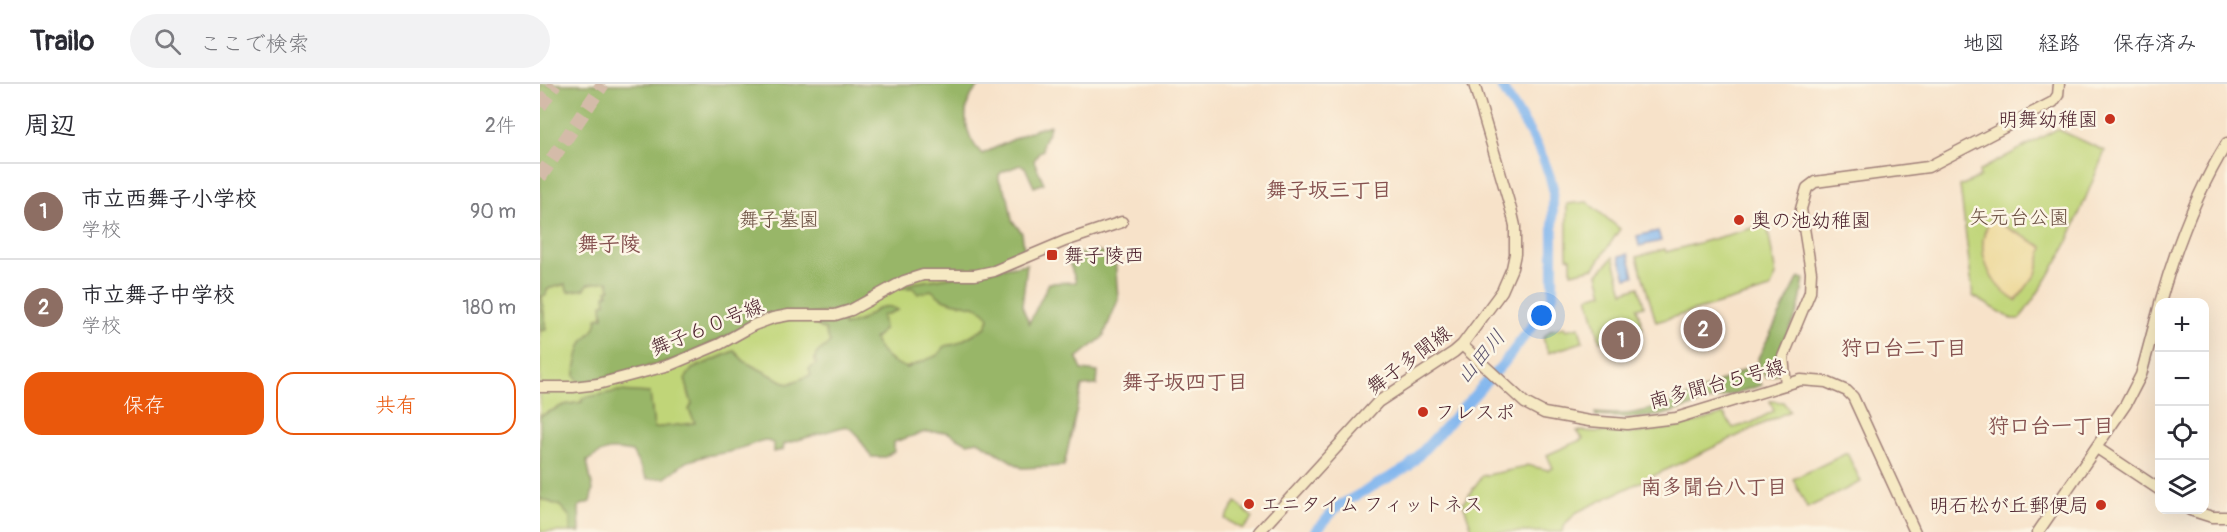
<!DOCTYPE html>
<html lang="ja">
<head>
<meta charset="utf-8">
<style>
  body { margin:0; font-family:Pangolin,"Klee One",sans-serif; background:#f2f2f3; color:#2b2b33 }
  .controls { position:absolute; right:18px; bottom:18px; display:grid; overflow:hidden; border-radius:12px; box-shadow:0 6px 24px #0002 }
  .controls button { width:54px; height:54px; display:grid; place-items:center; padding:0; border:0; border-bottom:2px solid #e1e1e2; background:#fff; color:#2b2b33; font:30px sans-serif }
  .you { position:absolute; left:1002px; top:232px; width:21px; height:21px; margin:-15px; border:4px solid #fff; border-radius:50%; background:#1a73e8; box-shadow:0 0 0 9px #1a73e833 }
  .badge { display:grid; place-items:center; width:39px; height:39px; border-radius:50%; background:#ea580c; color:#fff; font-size:20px; font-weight:700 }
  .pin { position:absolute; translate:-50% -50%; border:3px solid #fff; box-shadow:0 2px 6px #0006 }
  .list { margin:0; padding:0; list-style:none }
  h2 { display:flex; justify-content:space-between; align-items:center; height:78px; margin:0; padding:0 24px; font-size:26px }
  h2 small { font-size:20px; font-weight:400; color:#7c7c81 }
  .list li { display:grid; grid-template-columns:39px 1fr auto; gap:18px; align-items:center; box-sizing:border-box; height:96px; padding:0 24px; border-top:2px solid #e1e1e2 }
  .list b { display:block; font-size:22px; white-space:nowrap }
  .list p { margin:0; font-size:20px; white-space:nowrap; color:#7c7c81 }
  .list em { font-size:20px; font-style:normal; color:#7c7c81 }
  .actions { display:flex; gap:12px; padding:18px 24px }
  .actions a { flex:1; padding:14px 0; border:2px solid #ea580c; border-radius:18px; text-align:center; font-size:21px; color:#ea580c }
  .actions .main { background:#ea580c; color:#fff }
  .icon { flex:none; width:33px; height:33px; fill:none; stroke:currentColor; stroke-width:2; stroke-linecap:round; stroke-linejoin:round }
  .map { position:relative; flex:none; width:1687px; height:448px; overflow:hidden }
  header { display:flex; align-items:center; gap:36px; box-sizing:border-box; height:84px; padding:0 30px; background:#fff; border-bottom:2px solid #e1e1e2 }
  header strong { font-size:28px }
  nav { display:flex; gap:33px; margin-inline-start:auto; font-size:21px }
  .search { width:420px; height:54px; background:#f2f2f3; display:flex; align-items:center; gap:15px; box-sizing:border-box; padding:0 21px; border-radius:33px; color:#7c7c81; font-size:22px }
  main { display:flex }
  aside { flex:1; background:#fff }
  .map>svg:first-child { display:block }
  .green { fill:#c0d578; stroke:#857a52; stroke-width:1.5 }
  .forest { fill:#98b668; stroke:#716a4a; stroke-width:1.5 }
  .sand { fill:#eeda9e; stroke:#9c7c64; stroke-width:1.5 }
  .water { fill:#80b5ee; stroke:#656a8c; stroke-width:1.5 }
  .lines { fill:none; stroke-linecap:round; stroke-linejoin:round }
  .river { stroke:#80b5ee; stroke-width:10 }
  .highway-tunnel { stroke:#d4bba9; stroke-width:14; stroke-dasharray:14 7; stroke-linecap:butt }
  .secondary-casing { stroke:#a0807a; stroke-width:13 }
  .secondary { stroke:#f6e9c3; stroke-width:10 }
  .poi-dot { fill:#c8321e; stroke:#fcf5e5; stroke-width:2 }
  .labels { text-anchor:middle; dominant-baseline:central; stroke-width:5; stroke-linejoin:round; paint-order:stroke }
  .poi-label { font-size:20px; fill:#4a1f2b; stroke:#fcf5e5; text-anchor:start }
  .park-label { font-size:20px; fill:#684c3e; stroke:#fcf5e5 }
  .street-label { font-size:20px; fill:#4a1f2b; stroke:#fcf5e5 }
  .neighbourhood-label { font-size:21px; font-weight:bold; fill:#865250; stroke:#fcf5e5 }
  .water-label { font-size:21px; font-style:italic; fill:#5d546f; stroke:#fcf5e5 }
</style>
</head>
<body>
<header>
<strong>Trailo</strong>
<div class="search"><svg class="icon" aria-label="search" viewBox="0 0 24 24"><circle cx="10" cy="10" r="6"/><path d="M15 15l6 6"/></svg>ここで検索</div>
<nav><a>地図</a><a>経路</a><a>保存済み</a></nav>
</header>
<main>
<aside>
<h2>周辺<small>2件</small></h2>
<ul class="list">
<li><span class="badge" style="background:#8d6e63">1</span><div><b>市立西舞子小学校</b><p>学校</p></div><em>90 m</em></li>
<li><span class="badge" style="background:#8d6e63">2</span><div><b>市立舞子中学校</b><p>学校</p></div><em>180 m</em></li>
</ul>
<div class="actions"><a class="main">保存</a><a>共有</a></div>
</aside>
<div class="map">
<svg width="1687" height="448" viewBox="0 0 1687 448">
  <rect width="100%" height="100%" fill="#fcf5e5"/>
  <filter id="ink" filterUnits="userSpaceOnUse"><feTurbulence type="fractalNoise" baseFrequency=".0167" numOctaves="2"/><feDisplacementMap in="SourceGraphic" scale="12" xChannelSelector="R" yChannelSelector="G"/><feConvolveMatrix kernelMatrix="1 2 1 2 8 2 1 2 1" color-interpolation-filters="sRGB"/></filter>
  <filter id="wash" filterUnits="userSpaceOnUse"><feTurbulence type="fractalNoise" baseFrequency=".008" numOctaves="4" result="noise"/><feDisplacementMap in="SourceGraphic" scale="24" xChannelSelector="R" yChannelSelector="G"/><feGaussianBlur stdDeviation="1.35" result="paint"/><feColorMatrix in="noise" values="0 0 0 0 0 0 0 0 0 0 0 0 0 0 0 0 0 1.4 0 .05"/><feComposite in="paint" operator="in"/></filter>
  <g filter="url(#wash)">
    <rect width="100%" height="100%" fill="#f7e2c9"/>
    <path class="green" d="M1517,45L1565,67L1526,162L1507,195L1480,235H1472L1433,212L1420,102L1440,93L1439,87Z
      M1047,118L1080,145L1054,184L1031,189V174L1027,173V120Z
      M1227,140L1236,192L1230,205L1116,238L1097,173L1125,165L1126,168Z
      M449,162V234L446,243L416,260L405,262C397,276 380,279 366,284L350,278L339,265L276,280L271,291L248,300L205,278L194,267L152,285L148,307L152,320L149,326L156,339L114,344L111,319L42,315V318L24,321L1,332L0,334V211L7,205L26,200L28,208L48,200L68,196Z
      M1073,173L1083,208L1099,203L1104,222L1097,224L1103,245L1060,257L1048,213L1063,209L1058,190Z
      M1024,243L1026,246L1039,243L1043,258L1008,269L1003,254L1011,246Z
      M1230,317L1243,318L1250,327L1037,428L1026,439L1022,448H933L923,419L942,392L981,384L987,381L1008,386L1013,384L1007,371L1043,355L1037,347L1097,349L1142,342L1184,330L1193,344L1211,339L1234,327Z
      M1307,369L1321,398L1267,424L1253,395Z
      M0,372L30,433L31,448H0Z
      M696,418L713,434L703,445L685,435Z"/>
    <path class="forest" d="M0,0H439L440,2C418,20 424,52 442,70L491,47L510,41C510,50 500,56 503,66L499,68L494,77L504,99L494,103L485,83L480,81L462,88L459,91V96L468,113L472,136L482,149L485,173L448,187L373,191L311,223L202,245L138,275L41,299C40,298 36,294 35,292C34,287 40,262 43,258C50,247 55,250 57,234L63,233L62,220L66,219L65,211L68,210L67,206L70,205L68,197L48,200L45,205L28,208L25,200L7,205L6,211L2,212L6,246L0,247Z
      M557,167L575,173L578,216L563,253L537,274L542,286L558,288L557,301L542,302L524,382L482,384L438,357L427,359L407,348H385L354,358V367L345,373H331L316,349L306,342L244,360L243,366L233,368V359L224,356L189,368L165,372L146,378L125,394L107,395L92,368C70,364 66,364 47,377L53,406L50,418L39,422L40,448H30V433L20,422L1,415L0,417V332L24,321L42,318V314L79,307L110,309L114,344L155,339L149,326L152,320L145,295L152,285L194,267L205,278L248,300L271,291L269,285L276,280C271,269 283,265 290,259L285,246L274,240L302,234L304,242C309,240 314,239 319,237C334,230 340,216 358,226L342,232L344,245L334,255C341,271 350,278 367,284L398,271L405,262L416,260L446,243L449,234C441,217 419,223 403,215C399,213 395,209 391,206L378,210L373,204H362V201L487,180L482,222L489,239L509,199L536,198L526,169L543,170Z
      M1259,193L1264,195C1262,206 1261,218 1257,229C1250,249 1233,266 1239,288L1235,291L1226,293L1219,283L1218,274Z
      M1207,284L1222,301L1123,331L1098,334L1056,332L1055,329C1068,330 1081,331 1093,329C1134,322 1170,302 1207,284Z"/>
    <path class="sand" d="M1451,135L1503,163L1496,190L1476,217C1449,201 1432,164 1451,135Z"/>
    <path class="water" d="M1118,147L1121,157L1099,162L1097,152Z
      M1088,170L1094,192L1086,194L1079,172Z"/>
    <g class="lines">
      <path class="river" d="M775,448L798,422L868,383L964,279L1008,221L1013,211V104C1004,66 980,33 960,0"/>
    </g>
  </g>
  <g filter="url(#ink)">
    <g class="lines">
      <path class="highway-tunnel" d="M0,22L15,0
        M0,93L63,0"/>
      <g class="secondary-casing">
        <path id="secondary" d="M1620,219C1636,162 1656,109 1687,59
          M922,261L985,319L1004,329L1049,337L1087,340L1136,334L1261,296L1286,298L1307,307L1313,313L1375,448
          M1246,301L1243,273L1270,208L1271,188L1261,125L1267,104L1275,98L1388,83L1513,18L1518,11L1519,0
          M0,303H33L58,300L130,281L180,260L214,241L233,234L249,231H295L311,226L364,197L383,191H435L454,187L525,157L582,138
          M1557,364L1620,406
          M1650,426L1672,433H1687
          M719,448L838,318L914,268L922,261L962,207L972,184L975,170V142L972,129L934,0
          M1498,448L1586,320L1601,291L1620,220"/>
      </g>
      <use href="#secondary" class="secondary"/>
    </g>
  </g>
  <g class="poi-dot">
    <circle cx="1570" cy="35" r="6"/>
    <circle cx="1199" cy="136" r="6"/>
    <rect x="506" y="165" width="12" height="12" rx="3"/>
    <circle cx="883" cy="328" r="6"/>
    <circle cx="709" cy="420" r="6"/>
    <circle cx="1561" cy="421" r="6"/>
  </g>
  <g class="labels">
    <g class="poi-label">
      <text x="1558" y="35" text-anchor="end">明舞幼稚園</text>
      <text x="1211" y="136">奥の池幼稚園</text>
      <text x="524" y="171">舞子陵西</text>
      <text x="895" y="328">フレスポ</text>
      <text x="721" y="420">エニタイム フィットネス</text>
      <text x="1549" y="421" text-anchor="end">明石松が丘郵便局</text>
    </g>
    <g class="park-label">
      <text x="1479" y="133">矢元台公園</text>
      <text x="239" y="135">舞子墓園</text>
    </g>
    <g class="street-label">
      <text transform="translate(167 243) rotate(-22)">舞子６０号線</text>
      <text transform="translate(869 276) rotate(-37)">舞子多聞線</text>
      <text transform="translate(1177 300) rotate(-15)">南多聞台５号線</text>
    </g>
    <g class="neighbourhood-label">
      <text x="789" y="106">舞子坂三丁目</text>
      <text x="69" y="160">舞子陵</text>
      <text x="1364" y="264">狩口台二丁目</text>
      <text x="645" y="298">舞子坂四丁目</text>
      <text x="1511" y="342">狩口台一丁目</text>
      <text x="1174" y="403">南多聞台八丁目</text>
    </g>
    <g class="water-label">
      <text transform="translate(941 273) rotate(-50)">山田川</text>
    </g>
  </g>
</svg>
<div class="controls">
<button>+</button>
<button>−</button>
<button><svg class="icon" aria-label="locate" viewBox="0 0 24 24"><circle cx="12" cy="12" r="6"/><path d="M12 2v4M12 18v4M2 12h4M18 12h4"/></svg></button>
<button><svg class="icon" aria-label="layers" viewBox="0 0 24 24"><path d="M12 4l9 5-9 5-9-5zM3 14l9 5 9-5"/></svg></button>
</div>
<div class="you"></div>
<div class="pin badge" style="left:1081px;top:256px;background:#8d6e63">1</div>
<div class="pin badge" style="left:1163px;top:245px;background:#8d6e63">2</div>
</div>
</main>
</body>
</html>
